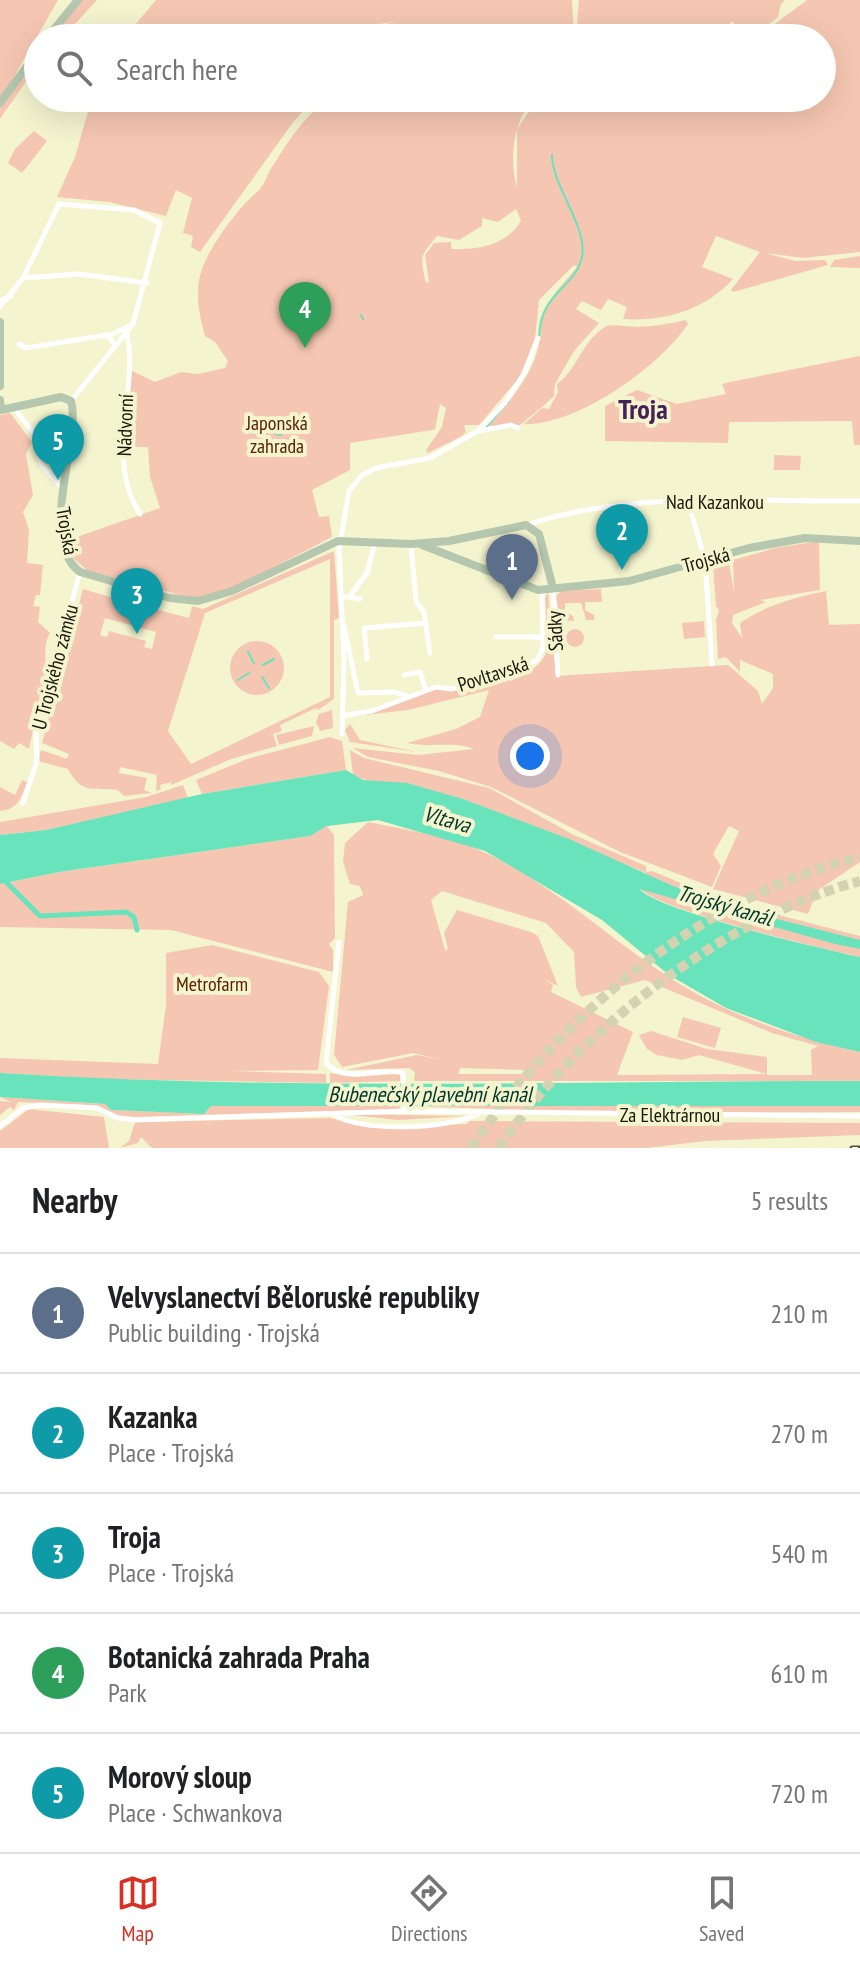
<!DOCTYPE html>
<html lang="en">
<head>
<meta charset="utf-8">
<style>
  body { margin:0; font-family:"PT Sans Narrow",sans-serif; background:#f6f6f6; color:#202124 }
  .you { position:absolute; left:530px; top:756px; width:28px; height:28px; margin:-20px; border:6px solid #fff; border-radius:50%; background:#1a73e8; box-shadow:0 0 0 12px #1a73e833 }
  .badge { display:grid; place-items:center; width:52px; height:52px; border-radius:50%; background:#d93025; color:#fff; font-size:26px; font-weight:700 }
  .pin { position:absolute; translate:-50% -66px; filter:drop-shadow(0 2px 4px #0008) }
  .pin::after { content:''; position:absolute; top:42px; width:28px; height:24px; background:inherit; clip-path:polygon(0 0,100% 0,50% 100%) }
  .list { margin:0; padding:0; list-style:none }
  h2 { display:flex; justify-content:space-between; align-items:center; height:104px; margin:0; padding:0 32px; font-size:34px }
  h2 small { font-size:26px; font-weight:400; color:#757577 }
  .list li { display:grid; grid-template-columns:52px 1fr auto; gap:24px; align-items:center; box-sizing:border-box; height:120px; padding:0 32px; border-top:2px solid #e0e0e0 }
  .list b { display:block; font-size:30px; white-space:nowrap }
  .list p { margin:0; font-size:26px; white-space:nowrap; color:#757577 }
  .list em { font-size:26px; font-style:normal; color:#757577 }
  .icon { flex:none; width:44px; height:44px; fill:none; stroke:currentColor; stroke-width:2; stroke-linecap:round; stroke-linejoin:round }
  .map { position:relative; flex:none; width:860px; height:1148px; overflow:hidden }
  .search { position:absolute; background:#fff; box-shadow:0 8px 32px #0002; left:24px; right:24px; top:24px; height:88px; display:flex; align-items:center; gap:20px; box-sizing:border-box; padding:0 28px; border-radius:44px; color:#757577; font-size:30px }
  .sheet { height:704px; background:#fff }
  nav { display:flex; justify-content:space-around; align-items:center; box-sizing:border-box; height:112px; border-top:2px solid #e0e0e0; background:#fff; font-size:22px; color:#757577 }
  nav a { display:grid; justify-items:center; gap:4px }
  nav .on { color:#d93025 }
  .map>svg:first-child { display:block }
  .green { fill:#f5c7b2; fill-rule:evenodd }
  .water { fill:#68e3bc }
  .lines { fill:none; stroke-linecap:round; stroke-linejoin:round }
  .stream { stroke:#68e3bc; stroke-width:2 }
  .canal { stroke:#68e3bc; stroke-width:5 }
  .highway-tunnel { stroke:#d3d3b1; stroke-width:10; stroke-dasharray:10 5; stroke-linecap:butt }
  .street { stroke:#fff; stroke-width:5 }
  .secondary { stroke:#b5c7ae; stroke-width:8 }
  .rail-casing { stroke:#53533f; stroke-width:5 }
  .rail { stroke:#f4f4cf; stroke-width:2; stroke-dasharray:6; stroke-linecap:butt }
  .labels { text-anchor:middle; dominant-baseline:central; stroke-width:8; stroke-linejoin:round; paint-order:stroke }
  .park-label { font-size:20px; fill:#5a2101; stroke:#f4f4cf }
  .street-label { font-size:20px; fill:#17170a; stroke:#f4f4cf }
  .water-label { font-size:22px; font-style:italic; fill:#00392a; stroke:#f4f4cf }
  .district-label { font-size:28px; font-weight:bold; fill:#442158; stroke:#f4f4cf }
</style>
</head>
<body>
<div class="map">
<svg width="860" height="1148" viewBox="0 0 860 1148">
  <rect width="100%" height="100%" fill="#f4f4cf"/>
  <path class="green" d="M0,0H58L0,101Z
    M81,0H97L62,38H50Z
    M156,0H572L574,38H338L344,31L397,22L334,28L333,38H124Z
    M579,0H785L781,4L778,17L751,38H737L733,21L730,23L734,38H583L577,24Z
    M807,0H860V252L803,258L765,253L795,261L825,260L828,265L733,292L731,290L760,252L716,236L702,267L733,279C705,310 664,322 623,319L627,307L608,299L601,310L582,301L576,309L599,323L574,351L555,384L554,396L543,406L520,425L487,426C508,404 534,374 539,343C541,334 538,326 541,318C548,298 564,283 577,267L574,265L539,300L535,339L519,378L479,425H464L466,432L462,436L428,453L426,450L442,427L446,408L440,404L435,429L432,430L350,443V470L312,490L319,517L329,516L332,537L239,585L195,599L88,571L74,559L68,540L160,508L150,477L148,447H126L130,444L127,438L130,370L155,382L181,372L198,374L225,368L228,361L215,342L205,336C199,314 194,291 202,269C211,244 239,207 258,191C263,187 267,176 270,170C287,144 307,109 334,98H533C513,123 509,157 517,188V129L538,98H674L667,102L669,105L683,98H822V38H756ZM516,209L521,221C506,246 477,250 451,249V242L434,243L425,255L429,282L426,283C419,254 421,256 437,236L459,240L482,226V218L498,222Z
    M38,54V64L0,119V108Z
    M92,98H315L294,121L200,252L191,247L193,236L183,233L192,198L176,190L166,216L109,202L57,197L75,157Z
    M34,131L47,141L22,173L8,163L15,149Z
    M860,256V268L830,267L834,260Z
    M686,320L688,324C659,367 577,426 524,424L542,408L549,409L558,392L557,384C577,370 582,341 605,327C611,324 617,326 624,326C646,328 664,325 686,320Z
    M860,356V445H854L852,421L729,422L728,443L605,441V406L637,390L677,404L726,394L722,384L730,382Z
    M10,413L32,442L26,454L33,495L23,512L29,530L27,563L43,565L40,595H36L33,606L40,607L38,622L50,633C44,643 45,654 46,668L29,749L19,743L14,749L0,741V415Z
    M774,455L801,456L800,470H774Z
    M819,541L820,590L760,600L766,602L733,615L732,623L742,638L740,623C766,605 796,597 826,591L829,625L860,624V862L817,891L808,914L713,889L739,831L729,826L713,854L721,866L712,887L620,852L491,787L439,771L368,757L353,748L418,755L474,749C453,741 430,748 407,743L456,729L480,717L489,690L408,710L356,716L435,690H447L507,674L510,681C560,660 547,645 545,598L548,592L556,676L728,665L758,691L762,704L773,688V674L740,660V672L726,657L718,659L716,620L719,610L716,606L713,565L729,562L734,593L733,560L775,548Z
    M334,551L339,618L334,620V699L318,710L316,708L280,725L282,731L273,734L277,746L231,759L171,785V782L160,785L161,789L156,791L157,775L120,767L119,773L147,778L144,790L152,793L124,796L118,790C91,787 82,795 68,769L38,761L41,750L67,759L69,754L42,743L83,589L117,599L119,593L132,597L139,594L143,600L156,603L155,609L189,618L192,606L203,609ZM330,559V697L191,764L168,731L205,613ZM105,618L156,632L152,649L144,647L146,641L109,631L107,637L100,635Z
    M601,589L602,602H585V610L594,615V620H586L581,603H565V611L573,616L574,621L560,620L556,596L561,591Z
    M704,621L705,637L684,639L682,623Z
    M566 638a9 9 0 1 1 18 0a9 9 0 1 1-18 0Z
    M230 668a27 27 0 1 1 54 0a27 27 0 1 1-54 0Z
    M332,710L333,728L320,731L316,722L319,714Z
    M350,724L360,740L417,752L350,742L345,730Z
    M314,726L312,736L279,745L276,735Z
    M330,737L342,741L346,770L202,794L196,780L250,758Z
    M350,750L364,758L489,788L574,835L646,866V872L652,871L724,901L860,936V957C821,948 660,911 639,888L646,873L463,799L357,778L353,775Z
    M22,780L27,782C21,798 19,809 0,811V787L15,795Z
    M183,785L188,798L46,830L0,835V822L146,797Z
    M368,822C407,830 449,836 486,853C558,887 615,945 683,986C738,1019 798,1038 860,1052V1081H414L415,1072L409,1068L346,1070L417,1055L439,1059L413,1053L342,1067L334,1055L348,902L363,895L360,886L350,884L343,862L345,843ZM442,891L546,923L574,952L576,987L581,997L645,980L772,1033L818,1046L811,1050L812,1075H767V1057L707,1049L651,1031L639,1035L647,1049L657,1055L682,1060L699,1055L767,1074L617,1075L633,1032L551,992L553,985L544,979L558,986L538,936L531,932L457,910L444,933L448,949L445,950L431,900ZM460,1068L525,1070L529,1074H458Z
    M327,826L334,835L335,938L329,944L333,950V972L171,930L0,927V884L59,872L309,836Z
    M212,945L319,972L329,986L318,1070L233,1071L326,1074V1083L106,1079L0,1073V1058L158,1064L166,1005V953Z
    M683,1017L721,1028L715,1048L677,1037Z
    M330,1073L354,1077L396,1074H400V1081L330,1083Z
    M0,1097L105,1104L111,1110L204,1114L211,1106H400L399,1109L136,1117L117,1115L89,1105L18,1102L14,1110L10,1107L0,1115V1101L11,1102Z
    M412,1106H860V1112L602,1113Z
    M29,1109L104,1117L109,1148H0V1131Z
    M342,1114L468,1116L398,1120Z
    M330,1118L377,1128L466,1124L470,1121L860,1123V1135L706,1141L647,1148H152L141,1137L138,1143L120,1148L129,1141L135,1122Z"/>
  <path class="water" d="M346,770L363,780L407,783L463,799L569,839L673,886L777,919L860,940V949L835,944L639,889C661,912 820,948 860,957V1052L816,1042L726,1008L669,975L602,920L485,851L378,820L327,826L310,836L59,872L0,884V835L46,830L202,794Z
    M0,1073C286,1091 574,1081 860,1081V1106H211L204,1114L111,1110L105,1104L0,1097Z"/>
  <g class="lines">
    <path class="stream" d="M361,315L363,319
      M539,338C540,291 575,289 582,257C588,227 552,186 552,155
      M486,427L509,401
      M269,432L281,435
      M248,652L254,663
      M263,665L274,659
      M262,677L269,688
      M238,680L249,673"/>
    <path class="canal" d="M0,876L40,916L126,912L134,917L137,930"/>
    <path class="highway-tunnel" d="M471,1148C561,1015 701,896 860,857
      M499,1148C578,1031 722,918 860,881"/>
    <path class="street" d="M24,278L79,274L147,283
      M0,301L11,296
      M0,307L23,278L59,204L134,210L160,223L133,324L71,401
      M127,334C139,390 104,458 140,514
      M109,336L133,324
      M19,344L26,348L107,335L114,343
      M14,408L34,434L42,465L62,488
      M479,431L511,425L518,428
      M688,502L705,560L712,664
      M526,525C632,490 749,502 860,501
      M411,545L416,602L424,612L430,653
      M553,588L558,675
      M341,597H349L367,573L375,542
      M349,597L360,599
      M344,626L358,693L395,692L410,697
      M496,637H543
      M367,659L364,628L426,623
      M404,675L420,672L426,690
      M342,716L372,711L436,687L451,689L516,671L537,660L543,648L542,590
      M342,734L344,659L339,549L349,491L361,476L376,468L430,458L478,431L505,403L525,372L538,338
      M23,803L37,761L36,733L80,572
      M339,942L326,1063C346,1085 378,1066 403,1073L406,1111
      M332,1114C361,1133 448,1129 478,1114
      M0,1126L23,1108L40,1105L97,1108L118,1118L134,1120L406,1111L860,1116"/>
    <path class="secondary" d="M47,38L78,0
      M0,103L38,51
      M0,322V386
      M0,400L1,410L61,397L71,401C82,439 36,539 80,572L170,598L198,601L232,591L338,541L411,544L449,541L526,525L539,534L553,588
      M422,545L538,590L629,581L749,548L805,538L860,541"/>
    <g class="rail-casing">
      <path id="rail" d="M852,1148H860"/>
    </g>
    <use href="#rail" class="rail"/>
  </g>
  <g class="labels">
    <g class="park-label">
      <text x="277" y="423">Japonská<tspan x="277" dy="23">zahrada</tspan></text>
      <text x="212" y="984">Metrofarm</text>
    </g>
    <g class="street-label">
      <text transform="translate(125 425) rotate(-88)">Nádvorní</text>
      <text x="715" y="502">Nad Kazankou</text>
      <text transform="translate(67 531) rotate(80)">Trojská</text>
      <text transform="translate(706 560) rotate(-15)">Trojská</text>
      <text transform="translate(555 631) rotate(-93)">Sádky</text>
      <text transform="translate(55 667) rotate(-75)">U Trojského zámku</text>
      <text transform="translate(493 674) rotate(-18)">Povltavská</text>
      <text x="670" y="1115">Za Elektrárnou</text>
    </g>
    <g class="water-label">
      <text transform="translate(447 819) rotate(16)">Vltava</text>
      <text transform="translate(725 905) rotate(16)">Trojský kanál</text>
      <text x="430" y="1094">Bubenečský plavební kanál</text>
    </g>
    <g class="district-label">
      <text x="643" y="408">Troja</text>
    </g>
  </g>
</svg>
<div class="you"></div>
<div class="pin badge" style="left:512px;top:600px;background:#5c6f8a">1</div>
<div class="pin badge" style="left:622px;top:570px;background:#0f9aa8">2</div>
<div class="pin badge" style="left:137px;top:634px;background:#0f9aa8">3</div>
<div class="pin badge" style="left:305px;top:348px;background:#2e9e5b">4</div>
<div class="pin badge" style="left:58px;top:480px;background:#0f9aa8">5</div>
<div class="search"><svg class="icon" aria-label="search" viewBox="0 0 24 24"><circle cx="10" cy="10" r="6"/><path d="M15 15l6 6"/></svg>Search here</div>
</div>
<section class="sheet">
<h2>Nearby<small>5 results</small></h2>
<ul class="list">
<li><span class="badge" style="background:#5c6f8a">1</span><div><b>Velvyslanectví Běloruské republiky</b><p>Public building · Trojská</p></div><em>210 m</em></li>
<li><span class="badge" style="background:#0f9aa8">2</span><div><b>Kazanka</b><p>Place · Trojská</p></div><em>270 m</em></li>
<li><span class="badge" style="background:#0f9aa8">3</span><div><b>Troja</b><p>Place · Trojská</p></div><em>540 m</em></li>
<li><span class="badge" style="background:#2e9e5b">4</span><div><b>Botanická zahrada Praha</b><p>Park</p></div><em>610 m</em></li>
<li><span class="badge" style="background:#0f9aa8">5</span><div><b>Morový sloup</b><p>Place · Schwankova</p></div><em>720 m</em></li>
</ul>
</section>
<nav>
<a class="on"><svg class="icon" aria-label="map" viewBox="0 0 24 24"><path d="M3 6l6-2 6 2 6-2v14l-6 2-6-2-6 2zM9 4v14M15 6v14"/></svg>Map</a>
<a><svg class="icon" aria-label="directions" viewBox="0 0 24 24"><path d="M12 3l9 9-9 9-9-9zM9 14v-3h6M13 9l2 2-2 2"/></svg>Directions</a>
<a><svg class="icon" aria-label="saved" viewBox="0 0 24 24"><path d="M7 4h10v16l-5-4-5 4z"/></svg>Saved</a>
</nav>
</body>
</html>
